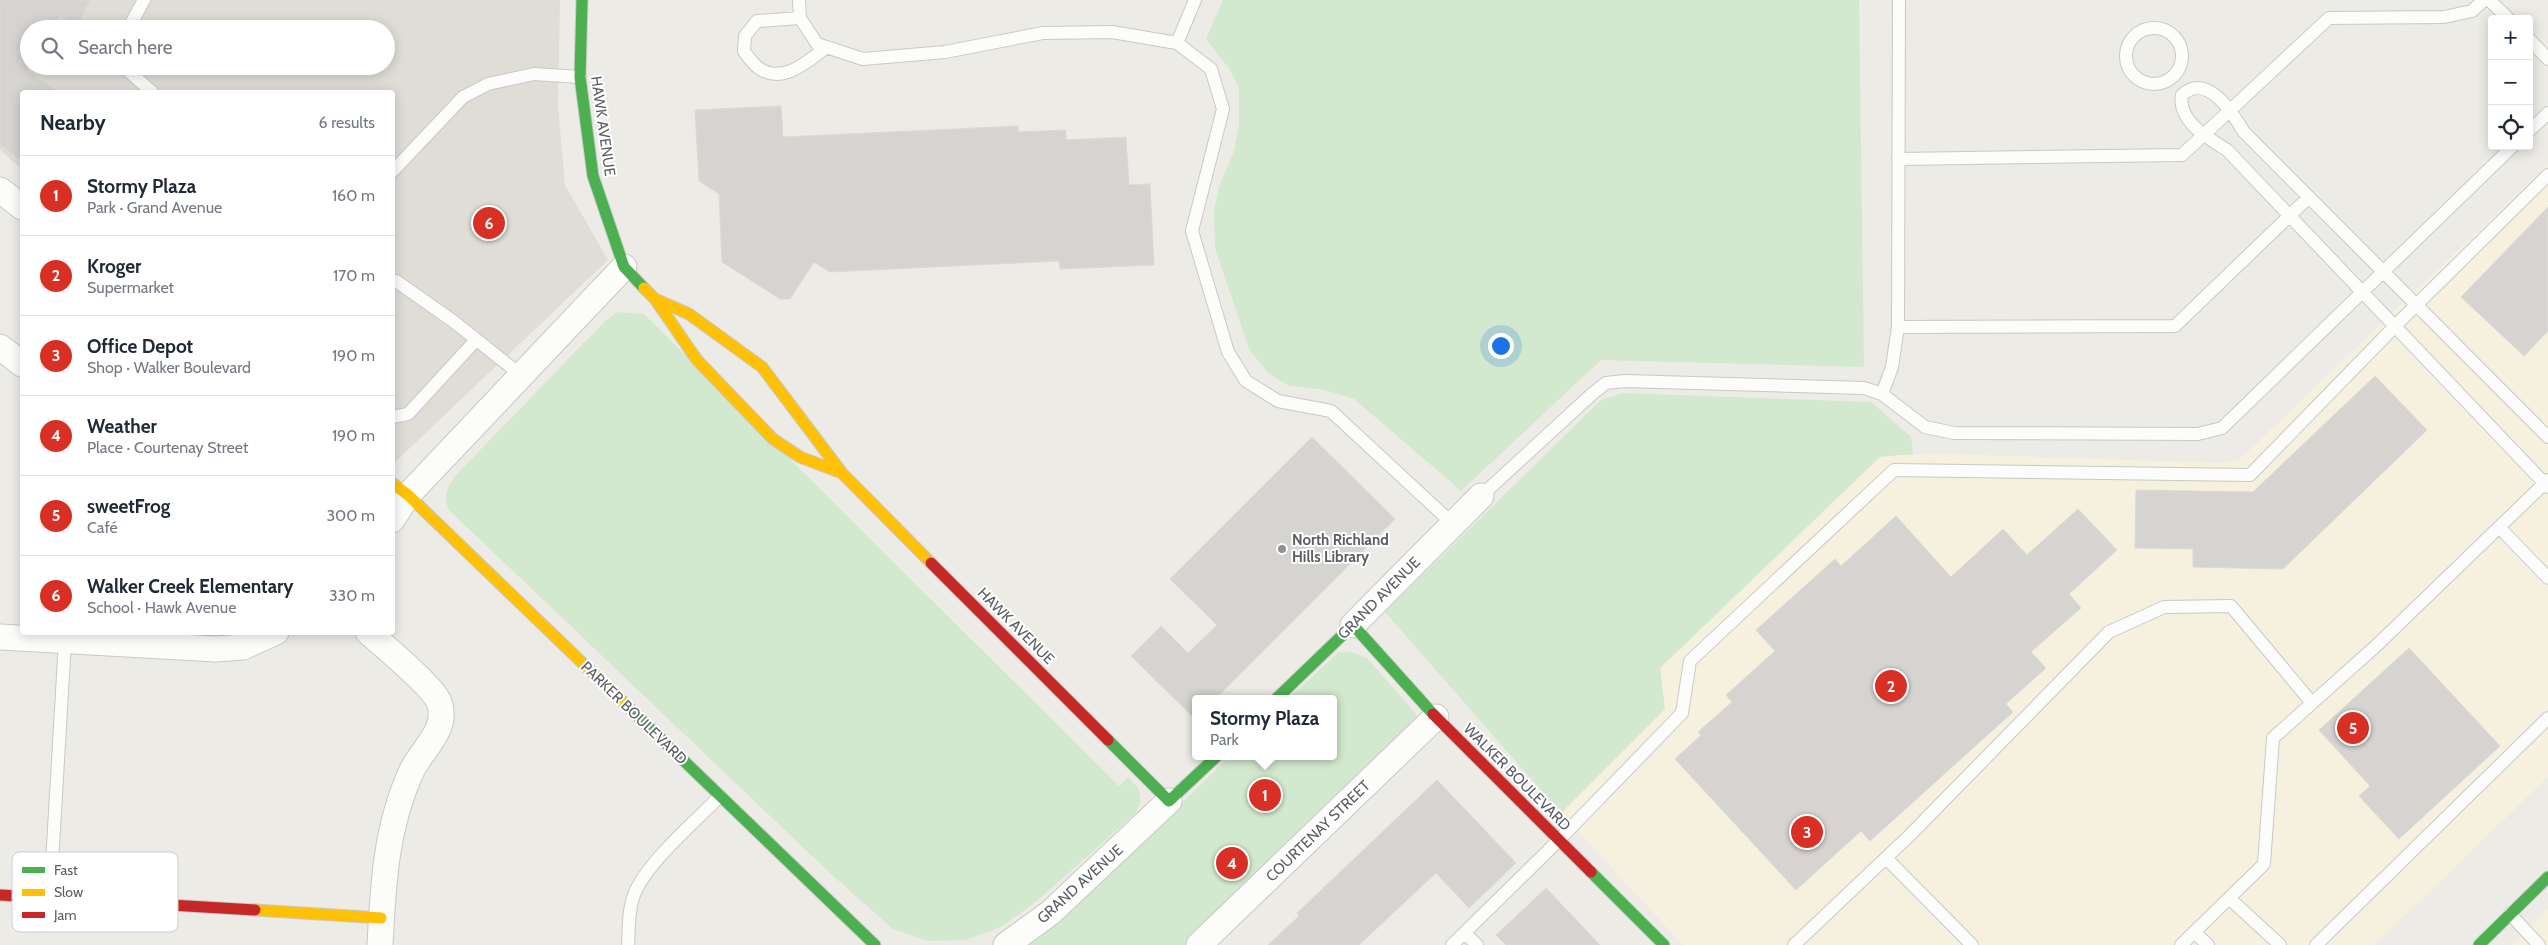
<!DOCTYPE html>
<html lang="en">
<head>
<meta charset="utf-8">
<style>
  body { margin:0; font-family:Cabin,sans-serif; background:#f6f6f7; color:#1f2937 }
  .controls { position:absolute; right:15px; top:15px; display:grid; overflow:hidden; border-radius:5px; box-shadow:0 2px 12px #0003 }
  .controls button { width:45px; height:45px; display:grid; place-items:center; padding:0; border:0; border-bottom:1px solid #e0e1e3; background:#fff; color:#1f2937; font:25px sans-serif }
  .you { position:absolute; left:1500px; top:345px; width:18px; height:18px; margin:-12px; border:4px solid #fff; border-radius:50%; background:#1a73e8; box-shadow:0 0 0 8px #1a73e833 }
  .badge { display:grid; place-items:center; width:32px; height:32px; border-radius:50%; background:#d93025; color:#fff; font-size:16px; font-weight:700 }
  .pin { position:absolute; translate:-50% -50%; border:2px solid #fff; box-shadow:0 1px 5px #0006 }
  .popup { position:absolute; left:1192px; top:695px; width:145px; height:65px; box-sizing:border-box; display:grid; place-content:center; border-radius:5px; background:#fff; filter:drop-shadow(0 1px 4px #0005); font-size:16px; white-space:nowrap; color:#747a83 }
  .popup b { font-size:19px; color:#1f2937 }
  .popup::after { content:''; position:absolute; left:50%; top:100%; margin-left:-10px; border:10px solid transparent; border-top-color:#fff }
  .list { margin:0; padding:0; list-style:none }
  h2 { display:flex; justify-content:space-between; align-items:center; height:65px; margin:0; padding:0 20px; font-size:21px }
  h2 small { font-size:16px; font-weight:400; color:#747a83 }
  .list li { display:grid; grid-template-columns:32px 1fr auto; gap:15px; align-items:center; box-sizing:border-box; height:80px; padding:0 20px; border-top:1px solid #e0e1e3 }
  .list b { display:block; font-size:19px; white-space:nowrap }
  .list p { margin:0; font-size:16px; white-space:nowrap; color:#747a83 }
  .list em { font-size:16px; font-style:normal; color:#747a83 }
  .icon { flex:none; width:28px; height:28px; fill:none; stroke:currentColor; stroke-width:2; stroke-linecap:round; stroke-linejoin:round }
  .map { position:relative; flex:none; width:2548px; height:945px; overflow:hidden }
  .search { position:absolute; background:#fff; box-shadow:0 2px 12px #0003; left:20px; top:20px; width:375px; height:55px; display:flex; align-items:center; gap:12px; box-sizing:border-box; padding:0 18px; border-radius:28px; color:#747a83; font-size:19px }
  .panel { position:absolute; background:#fff; box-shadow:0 2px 12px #0003; left:20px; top:90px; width:375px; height:545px; border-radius:5px }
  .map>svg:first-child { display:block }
  .commercial { fill:#f6f0de }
  .education { fill:#dfddd6; fill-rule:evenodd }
  .green { fill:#d3e9cf }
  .building { fill:#d6d4d1; stroke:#dcdad5 }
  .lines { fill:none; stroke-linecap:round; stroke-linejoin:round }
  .lane-casing { stroke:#c8c8c7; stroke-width:14 }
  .street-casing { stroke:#c8c8c7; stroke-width:27 }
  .fast-casing { stroke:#c8c9c8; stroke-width:13 }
  .slow-casing { stroke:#c8c9c8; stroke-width:13 }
  .jam-casing { stroke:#c8c9c8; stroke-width:13 }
  .lane { stroke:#fcfcfb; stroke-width:12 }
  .street { stroke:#fcfcfb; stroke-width:25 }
  .fast { stroke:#4caf50; stroke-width:11 }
  .slow { stroke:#ffc107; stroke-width:11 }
  .jam { stroke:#c62828; stroke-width:11 }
  .poi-dot { fill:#8e9092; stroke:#fff; stroke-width:2 }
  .labels { text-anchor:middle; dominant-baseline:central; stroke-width:4; stroke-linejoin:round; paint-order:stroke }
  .street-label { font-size:15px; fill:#5b5f65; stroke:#fff }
  .poi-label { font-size:15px; font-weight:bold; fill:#5b5f65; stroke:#fff; text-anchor:start }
  .key { fill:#fff; stroke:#cecfd1; stroke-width:1 }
  .key-label { font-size:14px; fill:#5b5f65 }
</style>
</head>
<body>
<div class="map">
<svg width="2548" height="945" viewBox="0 0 2548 945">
  <rect width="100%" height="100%" fill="#ecebe6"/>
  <path class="commercial" d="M2548,164V777L2374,945H1683L1561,813L1665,709L1660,668L1880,457L1892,454H1950L2223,463L2239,460Z
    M2548,909V945H2511Z"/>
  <path class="education" d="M0,0H560L558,106L565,185L608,260L393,464L392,92H22V169L0,150ZM29,29H386V66H29Z"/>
  <path class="green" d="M1223,0H1859L1864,367L1601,360L1461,491L1354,399L1325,390L1287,385L1268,373L1249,349L1215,248L1214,211L1220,184L1233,154L1239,125V87L1228,67L1206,39Z
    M618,312L644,314L1119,786L1128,777C1142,790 1144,798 1135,814L1037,901L1001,927L965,940L928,941L893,929L832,875L449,510C442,496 447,489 455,476L605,321Z
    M1623,393L1871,402L1911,437L1913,454L1880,457L1660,668L1665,709L1561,813L1385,612L1601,400Z
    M1339,652H1351L1367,658L1416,714L1415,723L1188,945H1028L1059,922L1230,756H1334V699H1288Z"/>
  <path class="building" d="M0,0H90L78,25L60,16L53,29H29L28,71L58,92H22V161L0,145Z
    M781,106L783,137L1018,126V132L1066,130V140L1126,137L1129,185L1150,184L1154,265L1060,269L1059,261L830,272L814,262L790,299H780L722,262L719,194L699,181L695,110Z
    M2548,207V331L2524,356L2461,297Z
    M2375,376L2427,430L2283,569L2193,567V549L2135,548L2136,490L2253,492Z
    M1312,437L1395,519L1215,699H1196V720L1131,656L1161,626L1188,653L1217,625L1170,579Z
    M2078,509L2117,550L2069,594L2081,608L2031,652L2046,668L2006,704L2013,712L1870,841L1861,831L1796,890L1675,759L1701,735L1698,732L1732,702L1726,695L1775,651L1756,630L1835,559L1841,566L1896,516L1951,577L2003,529L2027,555Z
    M2409,648L2500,746L2399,839L2359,796L2370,786L2319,730Z
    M1437,780L1516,863L1469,908L1436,873L1359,945H1268L1299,916L1297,913Z
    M1546,888L1600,945H1506L1496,935Z"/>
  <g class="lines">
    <g class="lane-casing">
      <path id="lane" d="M799,0L800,18L817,44L863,59L945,52L1043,33L1112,32L1177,43
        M1195,0L1177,43L1211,69L1223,109L1192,231L1228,352L1246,381L1278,401L1331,411L1453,524
        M2489,0L2509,19
        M800,18L757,21L745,36L744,51C748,57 754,65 760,69C784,84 808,61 827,47
        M2126 56a28 28 0 1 1 56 0a28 28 0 1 1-56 0Z
        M128,29L144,0
        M2529,39L2548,59
        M123,66L152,92
        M2529,131L2548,113
        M1898,159L2182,155L2329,18L2444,17L2472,11L2484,0
        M392,172L463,97L488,84L534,74L580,77
        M392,281H396L453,321L522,376
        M1898,327L2175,326L2309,197
        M1882,394L1892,367L1898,327L1899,0
        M392,417L408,414L476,340
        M2548,437L2244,132C2233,114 2207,71 2182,95C2177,121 2208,138 2227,150L2548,487
        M1481,496L1592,394L1606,383L1625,381L1864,388L1882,394L1925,427L1954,433L2198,434L2222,428L2513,146
        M2499,527L2548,578
        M1886,858L1972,945
        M50,897L65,641
        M2229,898L2280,945
        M2510,914L2539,945
        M2194,932L2208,945
        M1465,933L1477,945
        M628,945C629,929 628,911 634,895C646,863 695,822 720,796
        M1452,945L1559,840L1682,713L1690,661L1894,470L2250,475L2402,319L2548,175
        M1794,945L1910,835L2109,632L2164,607L2231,606L2312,703
        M2181,945L2264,864L2273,738L2377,645L2548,480
        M2316,945L2548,718"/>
    </g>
    <g class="street-casing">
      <path id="street" d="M0,190L22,207
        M0,347L22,364
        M392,520L408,495L624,267
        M1353,625L1481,496
        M368,632C383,645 433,687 439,702C449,729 423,748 412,770C386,826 383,885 380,945
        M0,637L216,649L243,647L276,632
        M1006,945L1050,913L1169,801
        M1199,945L1436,717"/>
    </g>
    <g class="fast-casing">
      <path id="fast" d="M582,0L580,77L593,176L624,267L644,288
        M1276,699L1353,625L1433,714
        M627,706L875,945
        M1108,740L1169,801L1217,756
        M1591,872L1664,945
        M2479,945L2548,877"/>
    </g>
    <g class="slow-casing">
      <path id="slow" d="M644,288L655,299L697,360L773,439L800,457L842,473
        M655,299L689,314L762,367L842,473L931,563
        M392,483L408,495L627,706
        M255,910L381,918"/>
    </g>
    <g class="jam-casing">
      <path id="jam" d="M931,563L1108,740
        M1433,714L1591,872
        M0,895L255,910"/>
    </g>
    <use href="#lane" class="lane"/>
    <use href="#street" class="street"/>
    <use href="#fast" class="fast"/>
    <use href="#slow" class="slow"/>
    <use href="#jam" class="jam"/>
  </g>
  <circle class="poi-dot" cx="1282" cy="549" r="5"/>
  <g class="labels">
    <g class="street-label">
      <text transform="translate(603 126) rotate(82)">HAWK AVENUE</text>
      <text transform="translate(1379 598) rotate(-45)">GRAND AVENUE</text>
      <text transform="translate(1016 626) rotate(45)">HAWK AVENUE</text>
      <text transform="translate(634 713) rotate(44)">PARKER BOULEVARD</text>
      <text transform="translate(1517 777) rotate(45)">WALKER BOULEVARD</text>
      <text transform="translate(1318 831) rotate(-44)">COURTENAY STREET</text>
      <text transform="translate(1080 884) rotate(-42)">GRAND AVENUE</text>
    </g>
    <g class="poi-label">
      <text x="1292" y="540">North Richland<tspan x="1292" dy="17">Hills Library</tspan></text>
    </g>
  </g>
  <rect x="12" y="852" width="166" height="80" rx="8" class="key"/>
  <rect x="22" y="867" width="23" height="6" fill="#4caf50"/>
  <rect x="22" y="889" width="23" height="7" fill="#ffc107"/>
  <rect x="22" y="912" width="23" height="6" fill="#c62828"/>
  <g class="key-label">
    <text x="54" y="875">Fast</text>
    <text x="54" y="897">Slow</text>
    <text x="54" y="920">Jam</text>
  </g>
</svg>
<div class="controls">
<button>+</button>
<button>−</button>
<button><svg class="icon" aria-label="locate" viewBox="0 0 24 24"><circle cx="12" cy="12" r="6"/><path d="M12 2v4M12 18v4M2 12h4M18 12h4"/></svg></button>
</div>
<div class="you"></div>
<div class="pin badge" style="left:1265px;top:795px">1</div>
<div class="popup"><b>Stormy Plaza</b>Park</div>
<div class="pin badge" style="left:1891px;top:686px">2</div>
<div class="pin badge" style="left:1807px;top:832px">3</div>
<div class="pin badge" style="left:1232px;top:863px">4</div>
<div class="pin badge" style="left:2353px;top:728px">5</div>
<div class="pin badge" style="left:489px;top:223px">6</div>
<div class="search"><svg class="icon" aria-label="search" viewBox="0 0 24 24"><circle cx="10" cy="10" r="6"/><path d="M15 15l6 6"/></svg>Search here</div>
<section class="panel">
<h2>Nearby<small>6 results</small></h2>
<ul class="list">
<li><span class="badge">1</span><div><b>Stormy Plaza</b><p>Park · Grand Avenue</p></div><em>160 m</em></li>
<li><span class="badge">2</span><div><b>Kroger</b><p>Supermarket</p></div><em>170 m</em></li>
<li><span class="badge">3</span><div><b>Office Depot</b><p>Shop · Walker Boulevard</p></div><em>190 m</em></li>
<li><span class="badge">4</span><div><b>Weather</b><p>Place · Courtenay Street</p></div><em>190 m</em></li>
<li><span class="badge">5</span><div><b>sweetFrog</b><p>Café</p></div><em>300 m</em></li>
<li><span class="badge">6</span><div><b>Walker Creek Elementary</b><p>School · Hawk Avenue</p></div><em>330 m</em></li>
</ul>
</section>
</div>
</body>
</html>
